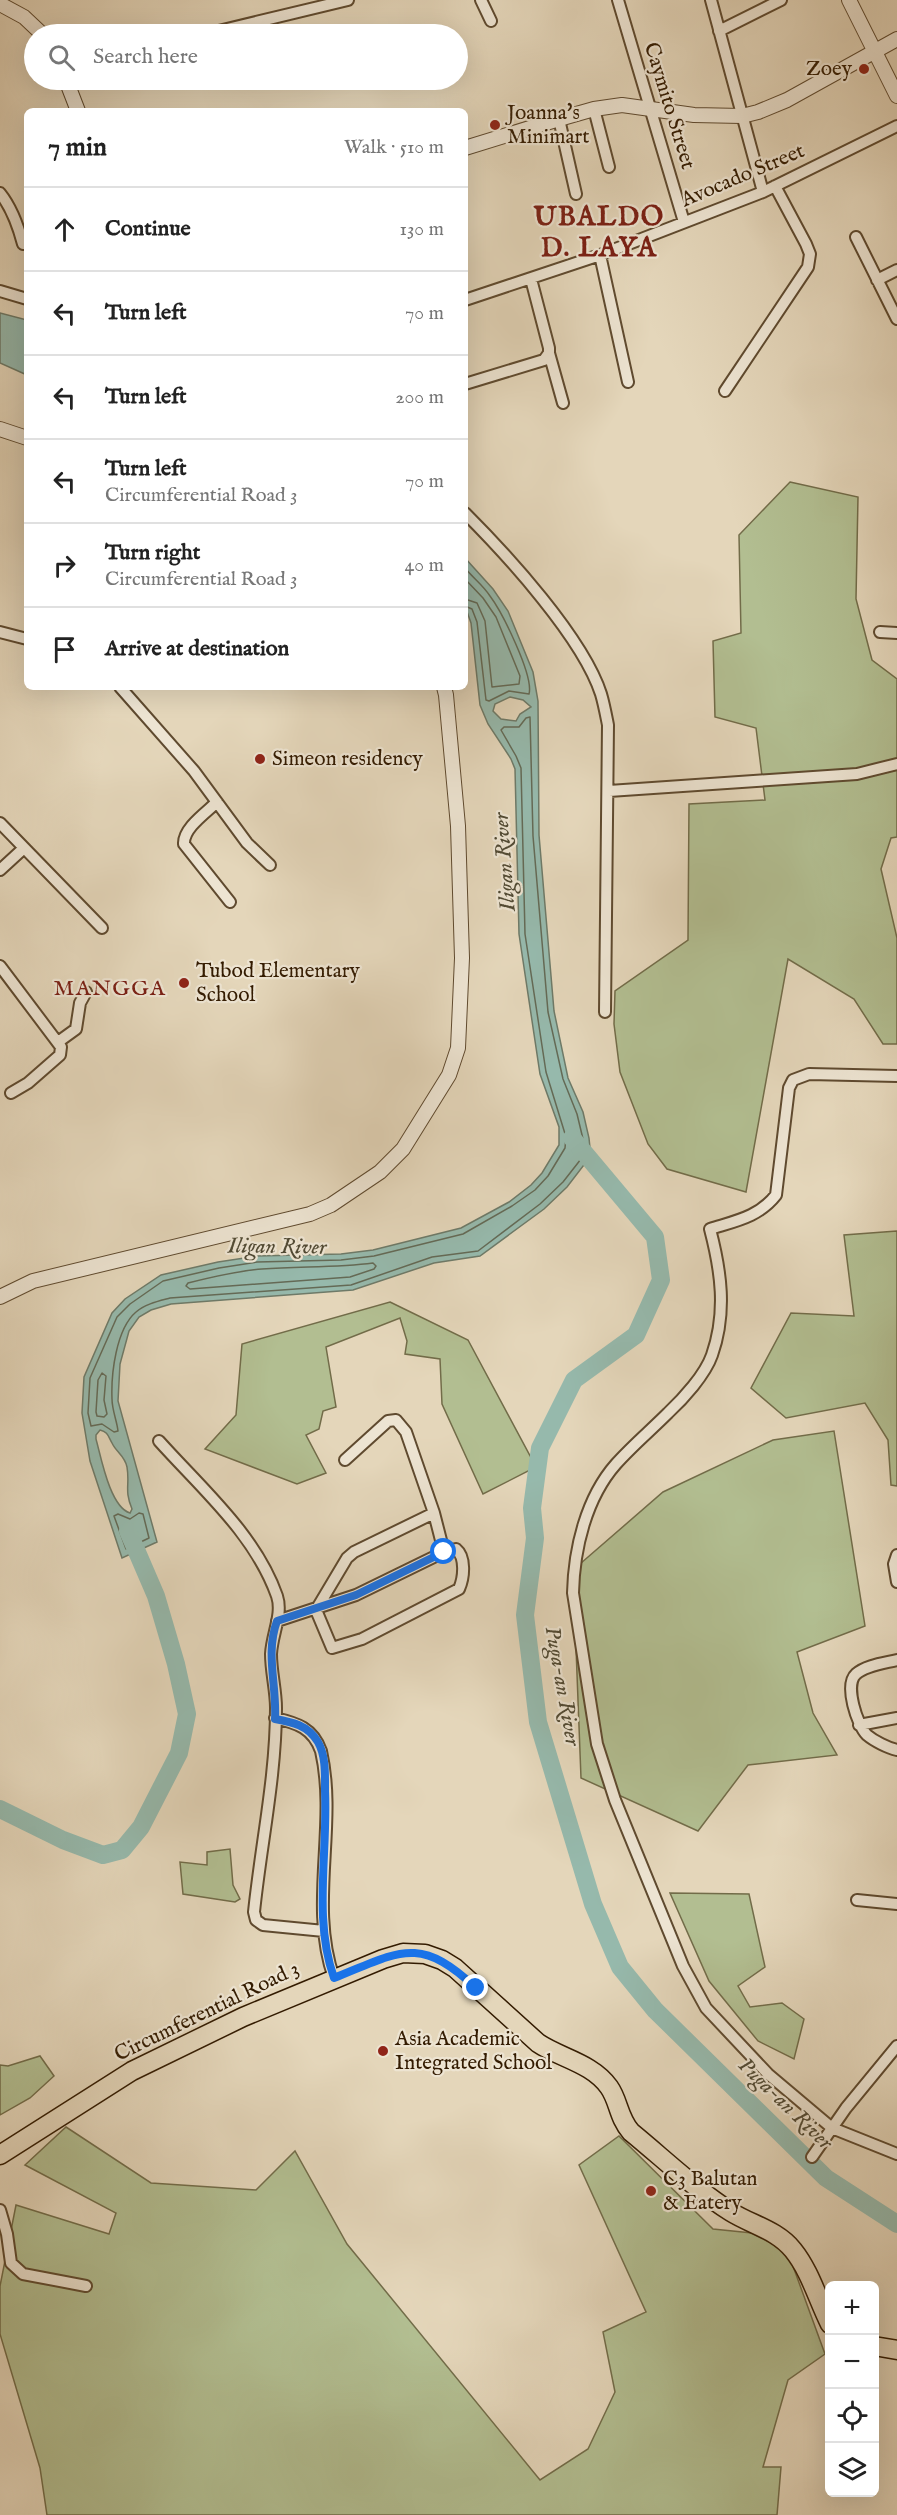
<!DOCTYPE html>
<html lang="en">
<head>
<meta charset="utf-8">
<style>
  body { margin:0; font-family:"IM FELL English",serif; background:#f2f2f2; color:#222 }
  .controls { position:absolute; right:18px; bottom:18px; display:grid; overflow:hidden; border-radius:9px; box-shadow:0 6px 24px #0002 }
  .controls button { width:54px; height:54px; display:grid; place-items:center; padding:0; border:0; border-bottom:2px solid #e0e0e0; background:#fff; color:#222; font:30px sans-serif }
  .stop { position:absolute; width:18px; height:18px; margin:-14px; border:4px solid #1a73e8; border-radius:50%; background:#fff }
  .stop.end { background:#1a73e8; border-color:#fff; box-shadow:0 2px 6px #0008 }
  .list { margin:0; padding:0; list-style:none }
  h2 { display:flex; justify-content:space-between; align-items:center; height:78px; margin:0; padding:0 24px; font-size:26px }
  h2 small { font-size:20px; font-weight:400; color:#767676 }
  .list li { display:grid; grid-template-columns:39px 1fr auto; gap:18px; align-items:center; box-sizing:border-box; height:84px; padding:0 24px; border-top:2px solid #e0e0e0 }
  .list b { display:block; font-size:22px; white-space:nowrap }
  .list p { margin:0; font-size:20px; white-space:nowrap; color:#767676 }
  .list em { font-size:20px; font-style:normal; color:#767676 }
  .icon { flex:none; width:33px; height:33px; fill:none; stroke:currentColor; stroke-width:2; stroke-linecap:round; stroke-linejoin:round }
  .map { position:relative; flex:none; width:897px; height:2515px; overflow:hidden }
  .search { position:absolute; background:#fff; box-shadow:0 6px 24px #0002; left:24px; top:24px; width:444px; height:66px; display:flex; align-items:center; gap:15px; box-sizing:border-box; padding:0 21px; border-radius:33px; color:#767676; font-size:22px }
  .panel { position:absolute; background:#fff; box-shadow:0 6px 24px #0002; left:24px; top:108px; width:444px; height:582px; border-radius:9px }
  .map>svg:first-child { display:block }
  .green { fill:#b2be91; stroke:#726c49; stroke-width:1.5 }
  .water { fill:#96b9ac; stroke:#6e7a68; stroke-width:1.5; fill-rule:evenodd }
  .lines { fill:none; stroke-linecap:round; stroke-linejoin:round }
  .shore { stroke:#646a56; stroke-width:1.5 }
  .river { stroke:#96b9ac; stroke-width:18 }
  .minor-casing { stroke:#5f4a2f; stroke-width:14 }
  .tertiary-casing { stroke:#5f4a2f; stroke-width:16 }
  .primary-casing { stroke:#331b01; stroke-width:21 }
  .minor { stroke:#ede4d2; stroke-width:10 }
  .tertiary { stroke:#ede4d2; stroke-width:14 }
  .primary { stroke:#e4d6ba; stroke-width:18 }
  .route { stroke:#1a73e8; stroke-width:8 }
  .poi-dot { fill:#8f2418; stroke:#ede4d2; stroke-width:2 }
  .labels { text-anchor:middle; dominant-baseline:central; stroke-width:4.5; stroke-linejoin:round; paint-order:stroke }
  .poi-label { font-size:21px; fill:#331b01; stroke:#ede4d2; text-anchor:start }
  .street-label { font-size:21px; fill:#331b01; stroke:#ede4d2 }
  .water-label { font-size:22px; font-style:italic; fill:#514a34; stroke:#ede4d2 }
  .neighbourhood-label { font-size:22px; letter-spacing:1.5px; fill:#7a1f14; stroke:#ede4d2 }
  .district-label { font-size:27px; font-weight:bold; letter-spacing:1.5px; fill:#7a1f14; stroke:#ede4d2 }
</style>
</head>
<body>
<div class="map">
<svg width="897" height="2515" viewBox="0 0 897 2515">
  <rect width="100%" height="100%" fill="#e4d6ba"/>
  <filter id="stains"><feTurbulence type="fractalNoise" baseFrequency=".00333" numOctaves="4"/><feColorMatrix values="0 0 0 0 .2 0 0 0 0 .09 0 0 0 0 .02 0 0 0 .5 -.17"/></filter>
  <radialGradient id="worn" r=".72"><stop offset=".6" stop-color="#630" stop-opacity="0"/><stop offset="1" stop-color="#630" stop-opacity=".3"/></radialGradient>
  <path class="green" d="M790,482L858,497L856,599L872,660L897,679V837L891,838L881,869L897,938V1044H883L854,999L788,959L746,1192L667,1169L648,1144L620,1072L614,1024L615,991L688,940L689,804L765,800L756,728L715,717L713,641L741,633L739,535Z
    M897,1231V1486L891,1485L888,1440L865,1403L786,1418L751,1388L791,1313L854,1316L844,1235Z
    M390,1302L468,1340L536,1467L483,1494L442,1404L440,1359L405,1354L407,1341L400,1318L326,1347L336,1407L323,1411L319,1429L306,1435L326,1473L297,1484L205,1449L236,1415L242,1344Z
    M834,1431L865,1626L797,1652L813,1713L837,1755L748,1765L698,1831L581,1778L573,1570L663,1492L773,1440Z
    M230,1849L233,1885L240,1899L235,1902L183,1894L180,1862L207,1865V1852Z
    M670,1893L749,1894L765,1967L738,1986L750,2007L782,2003L804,2019L794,2059L758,2041L709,1981Z
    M40,2056L54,2076L30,2098L0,2115V2065L8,2066Z
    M66,2127L151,2183L256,2190L295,2151L347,2244L540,2480L588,2449L615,2392L603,2332L646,2312L579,2165L619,2136L713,2229L762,2234L786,2247L825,2354L788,2380L763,2467H781L777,2515H47L40,2468L0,2334V2286L16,2205L109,2234L116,2213L25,2165Z"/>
  <path class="water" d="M0,313L27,320V375L0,363Z
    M465,558L493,589L508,611L533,672L538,701L539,835L554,1011L568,1078L583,1112L589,1138L590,1148L587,1161L567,1187L544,1209L480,1256L434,1263L353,1290L171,1304L151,1310L139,1317L129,1331L120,1364L118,1401L157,1542L122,1558L90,1461L82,1413L84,1377L112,1313L125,1299L161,1275L218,1262L257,1256L341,1254L373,1250L461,1228L509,1202L531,1185L542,1173L559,1145V1127L540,1074L519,934L515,769L511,759L488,724L480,705L471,623L465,606ZM510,697L523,700L531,707L520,714L516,721L501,719L493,711L495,704ZM100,1430C108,1432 108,1436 112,1443C116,1452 125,1456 127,1467C130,1485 124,1490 132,1509L130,1513C110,1507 101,1457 96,1439V1435Z"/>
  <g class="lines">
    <path class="shore" d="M465,568C473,578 483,585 490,596C502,612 534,676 529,694L509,691L489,701L486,700L477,622L472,609L465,606
      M465,579L483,598L496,617L520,676L519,684L492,687L485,621L477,603L465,599
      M530,717L533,836L548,1012L563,1079L577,1114L583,1139L584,1148L581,1159L563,1182L540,1204L478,1251L432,1257L351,1285L170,1298C159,1301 145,1304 136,1312C116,1329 111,1374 112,1399C112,1410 117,1421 118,1431L114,1432L102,1424L91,1426L88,1413L90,1378L117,1317L130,1304L163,1281L219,1268L257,1262L341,1260L374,1256L463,1234L512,1206L535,1190L548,1176L565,1148L566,1137L546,1072L525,934L521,768L516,756L501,730L504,727H519L526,718Z
      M373,1263L376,1266L374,1269L350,1277L190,1289L186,1286L188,1283C212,1277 237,1271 262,1269C299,1266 336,1268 373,1263Z
      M102,1373L106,1376L104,1400L107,1414L104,1417L97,1416L96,1412L98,1380Z
      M139,1513L143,1514L149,1538L126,1549L114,1516L118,1514L130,1519Z"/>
    <path class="river" d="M572,1138L655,1237L661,1280L636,1335L574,1380L540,1448L532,1508L535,1538L525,1615L538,1722L593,1904L620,1967L655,2010L826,2178L897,2224
      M0,1809L63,1840L103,1855L122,1850L141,1827L179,1753L187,1714L176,1664L156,1596L128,1531"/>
    <g class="minor-casing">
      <path id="minor" d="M481,0L491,21
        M618,0L684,222
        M711,0L763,192
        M719,31L781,0
        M206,34L348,0
        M594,109L609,167
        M559,119L576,194
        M0,193C12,208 18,225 23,244
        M856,237L897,319
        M600,255L628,382
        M877,280L897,270
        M0,291L27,299
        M465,300L600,255L763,192L897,126
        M549,353L563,403
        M465,384L544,360L549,353V348L531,279
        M725,391L808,267L810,254L806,244L775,186
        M465,513C507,555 583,638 601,694C604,704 606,715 608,725L605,1012
        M0,632L27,639
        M880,632L897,633
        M120,687L194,771L247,843L270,865
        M609,791L857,774L897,764
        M217,802C207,812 183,828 184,844L230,902
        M0,823L102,928
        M0,870L24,848
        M0,966L61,1047L60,1055L28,1083L11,1093
        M58,1042L76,1029L80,1003L86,992
        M897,1076L809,1074L793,1080L789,1088L776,1195C759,1217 735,1221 710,1229C721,1271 727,1312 712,1355C705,1375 683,1399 668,1413C651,1430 632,1446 616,1464C586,1498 574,1549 573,1593L597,1744L615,1800L683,1966L706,2008L768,2074L832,2128L897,2154
        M159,1441C202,1489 255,1534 277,1596C283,1614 272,1634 271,1654C271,1672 276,1690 276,1708C276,1777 261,1844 254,1912L256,1920L263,1925L324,1931
        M434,1513L354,1552L347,1558L316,1610L332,1648L362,1639L459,1589C464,1578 466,1557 456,1549L444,1552
        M897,1555L894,1564L897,1582
        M277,1621L356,1595L444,1552L434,1513L406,1432L396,1420L388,1421L345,1460
        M897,1660C885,1663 866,1665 856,1674C844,1685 857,1725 867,1735C874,1741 888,1748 897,1750
        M275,1718C297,1723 313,1728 321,1751C338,1825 308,1905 334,1978
        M859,1725L897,1718
        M857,1900L897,1904
        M812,2157L846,2108L897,2046
        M0,2210L7,2234L11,2263L23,2274L86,2286"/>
    </g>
    <g class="tertiary-casing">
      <path id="tertiary" d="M849,0L897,96
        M0,4L24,17L42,34
        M66,80L78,111
        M465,148L559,119L594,109L622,105L694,115L742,116L758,112L787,100L897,39
        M0,429L27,438
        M0,1297L33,1281L310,1214L331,1205L380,1172L403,1149L449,1075L458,1048L462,958L458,826L446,695L444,687"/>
    </g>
    <g class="primary-casing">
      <path id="primary" d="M0,2155L132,2071L243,2017L383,1959L403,1953L425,1954L442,1960L455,1968L538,2043C560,2058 592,2063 609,2087C619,2101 618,2117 631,2132C664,2159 695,2189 731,2212C752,2225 777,2230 793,2250C810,2271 818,2300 830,2324
        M874,2346L897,2350"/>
    </g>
    <use href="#minor" class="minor"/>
    <use href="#tertiary" class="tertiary"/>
    <use href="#primary" class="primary"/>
  </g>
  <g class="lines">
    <path class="route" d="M444,1552L356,1595L277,1621C265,1654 277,1685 275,1719C292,1722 308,1725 318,1742C326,1756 325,1775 325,1791C328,1853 313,1919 334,1978C399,1952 419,1934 476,1988"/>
  </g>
  <g class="poi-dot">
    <circle cx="864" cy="69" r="6"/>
    <circle cx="495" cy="125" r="6"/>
    <circle cx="260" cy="759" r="6"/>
    <circle cx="184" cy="983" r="6"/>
    <circle cx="383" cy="2051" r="6"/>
    <circle cx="651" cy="2191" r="6"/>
  </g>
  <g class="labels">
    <g class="poi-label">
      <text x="852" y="69" text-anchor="end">Zoey</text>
      <text x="507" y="113">Joanna's<tspan x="507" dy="24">Minimart</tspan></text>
      <text x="272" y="759">Simeon residency</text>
      <text x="196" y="971">Tubod Elementary<tspan x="196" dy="24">School</tspan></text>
      <text x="395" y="2039">Asia Academic<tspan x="395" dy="24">Integrated School</tspan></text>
      <text x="663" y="2179">C3 Balutan<tspan x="663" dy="24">&amp; Eatery</tspan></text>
    </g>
    <g class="street-label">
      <text transform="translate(669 106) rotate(73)">Caymito Street</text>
      <text transform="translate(743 176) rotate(-23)">Avocado Street</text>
      <text transform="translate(207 2012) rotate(-26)">Circumferential Road 3</text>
    </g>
    <g class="water-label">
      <text transform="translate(505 862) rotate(-94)">Iligan River</text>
      <text transform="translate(277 1247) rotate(1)">Iligan River</text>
      <text transform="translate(562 1686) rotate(80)">Puga-an River</text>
      <text transform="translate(785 2104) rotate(44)">Puga-an River</text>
    </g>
    <g class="neighbourhood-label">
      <text x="110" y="989">MANGGA</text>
    </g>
    <g class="district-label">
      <text x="599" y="218">UBALDO<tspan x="599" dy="31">D. LAYA</tspan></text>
    </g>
  </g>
  <rect width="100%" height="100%" filter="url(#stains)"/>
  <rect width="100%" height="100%" fill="url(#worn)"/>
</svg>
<div class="controls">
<button>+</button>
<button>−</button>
<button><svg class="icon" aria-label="locate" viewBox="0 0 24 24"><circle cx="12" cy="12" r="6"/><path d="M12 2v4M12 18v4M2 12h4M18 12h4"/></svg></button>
<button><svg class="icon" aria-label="layers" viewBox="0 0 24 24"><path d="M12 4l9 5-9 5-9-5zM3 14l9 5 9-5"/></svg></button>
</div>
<div class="stop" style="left:444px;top:1552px"></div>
<div class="stop end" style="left:476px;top:1988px"></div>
<div class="search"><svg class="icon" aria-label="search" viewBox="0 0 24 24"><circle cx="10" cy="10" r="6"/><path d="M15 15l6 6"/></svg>Search here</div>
<section class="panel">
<h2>7 min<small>Walk · 510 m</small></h2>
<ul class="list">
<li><svg class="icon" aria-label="ahead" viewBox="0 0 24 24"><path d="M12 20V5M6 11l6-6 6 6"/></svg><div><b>Continue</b></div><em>130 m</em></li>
<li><svg class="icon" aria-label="left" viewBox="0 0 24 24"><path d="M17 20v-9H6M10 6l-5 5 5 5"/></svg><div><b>Turn left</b></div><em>70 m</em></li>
<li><svg class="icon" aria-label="left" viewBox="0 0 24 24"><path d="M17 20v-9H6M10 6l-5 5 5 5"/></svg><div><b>Turn left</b></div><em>200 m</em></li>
<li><svg class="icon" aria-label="left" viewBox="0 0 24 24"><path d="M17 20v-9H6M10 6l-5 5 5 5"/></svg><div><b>Turn left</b><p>Circumferential Road 3</p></div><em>70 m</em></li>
<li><svg class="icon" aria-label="right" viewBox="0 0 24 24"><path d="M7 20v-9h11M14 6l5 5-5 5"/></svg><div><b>Turn right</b><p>Circumferential Road 3</p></div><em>40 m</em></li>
<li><svg class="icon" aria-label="arrive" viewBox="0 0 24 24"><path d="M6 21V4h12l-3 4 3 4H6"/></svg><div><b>Arrive at destination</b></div></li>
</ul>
</section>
</div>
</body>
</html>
